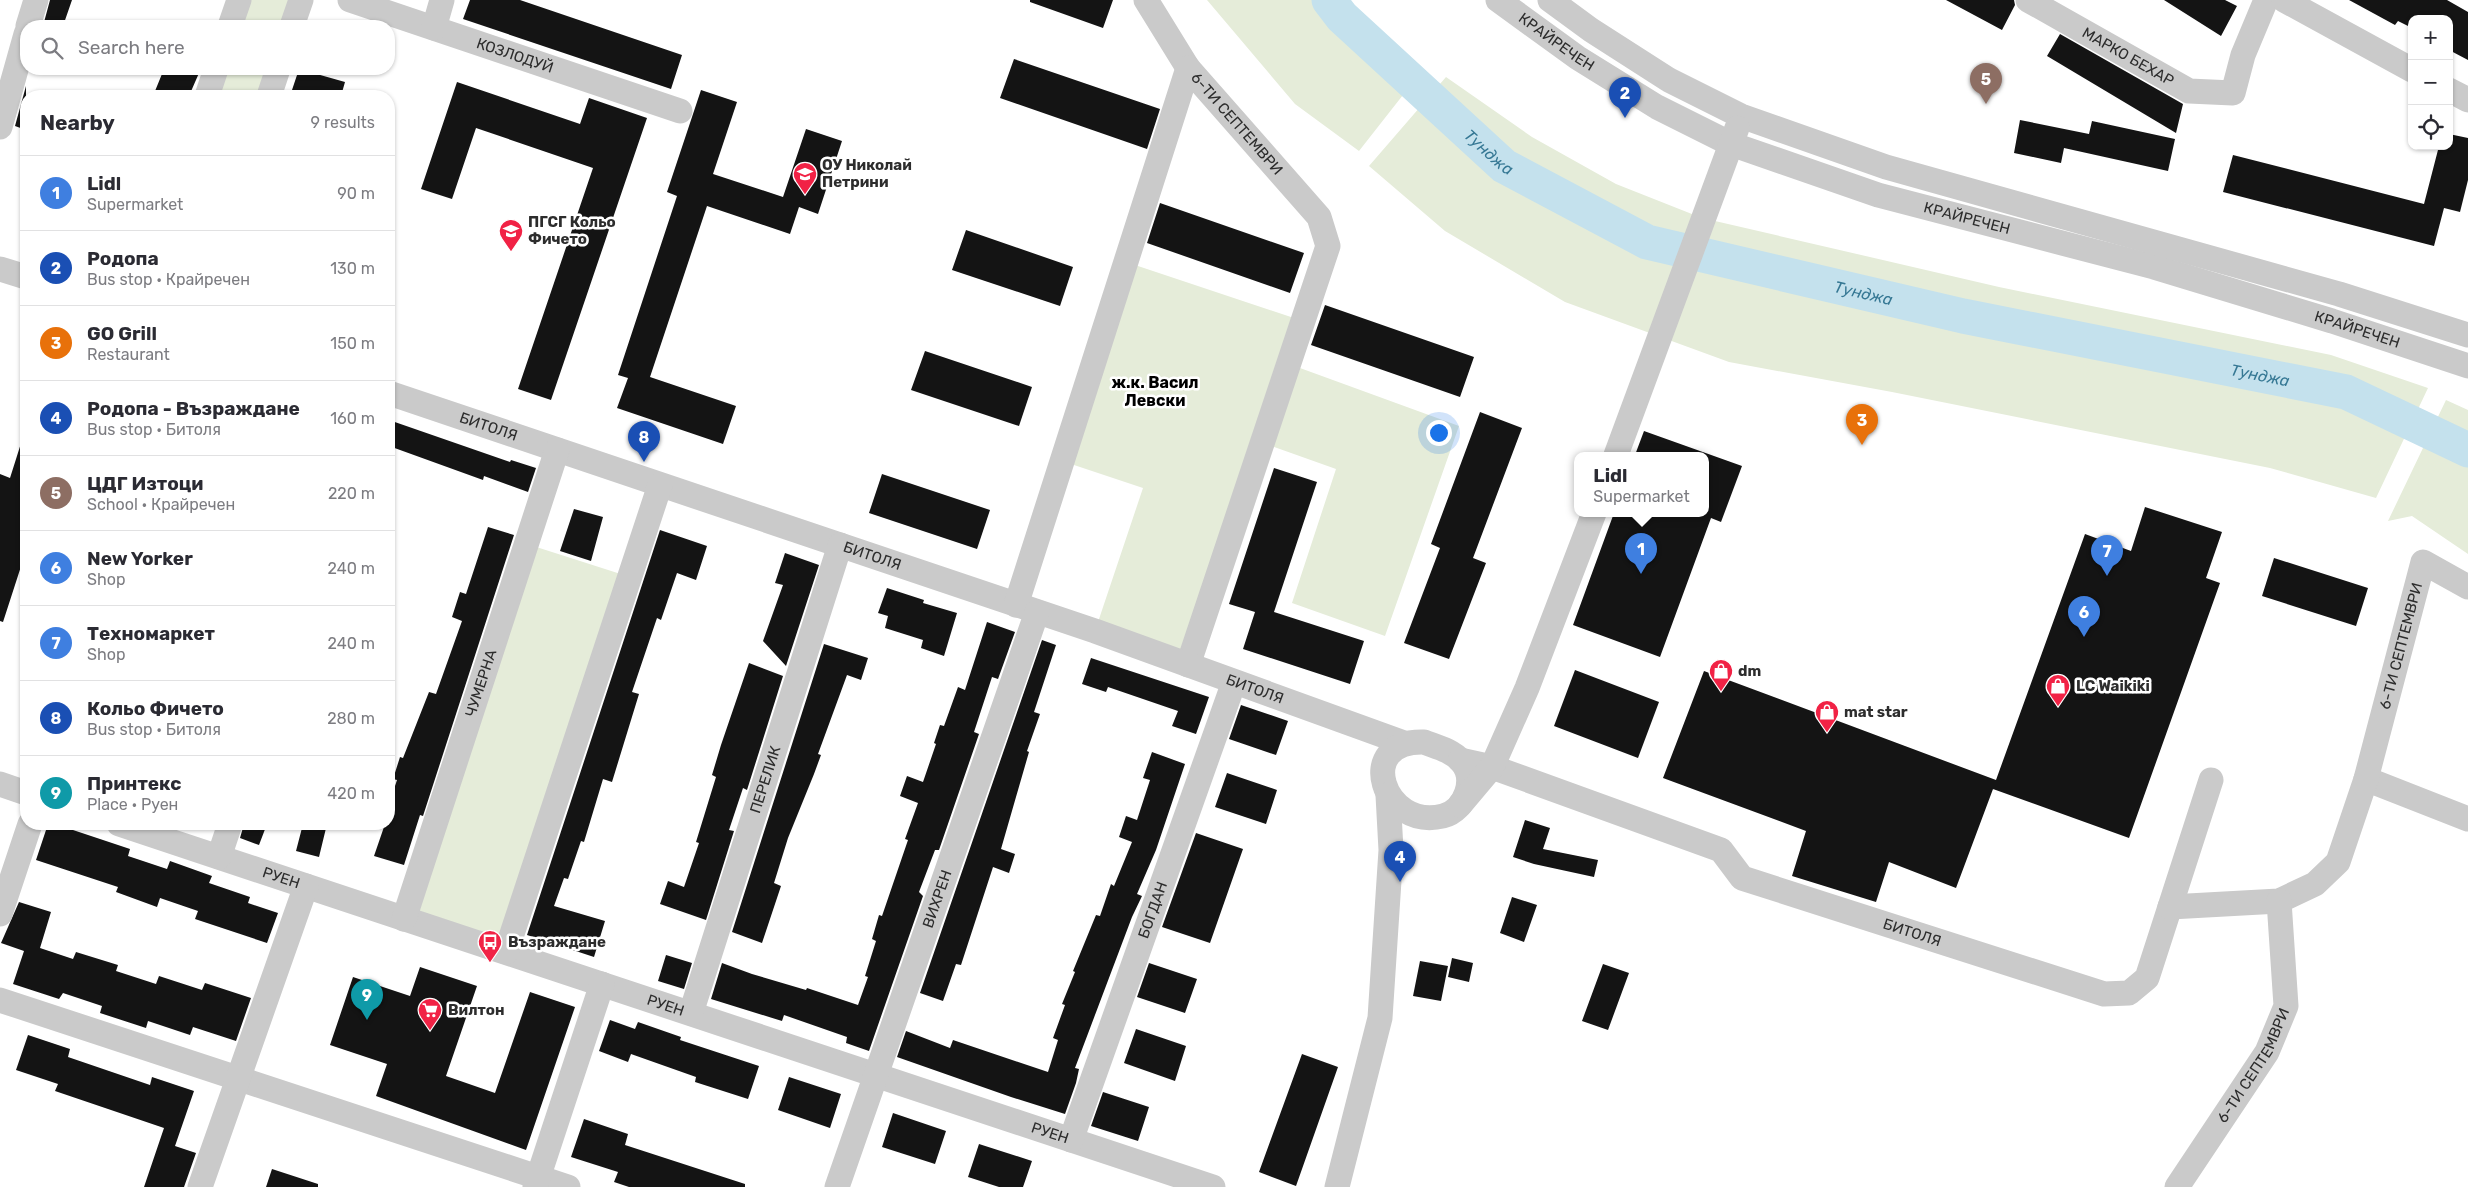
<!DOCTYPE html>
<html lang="en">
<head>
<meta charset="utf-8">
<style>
  body { margin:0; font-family:Rubik,sans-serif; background:#f2f2f3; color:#2b2b33 }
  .controls { position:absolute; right:15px; top:15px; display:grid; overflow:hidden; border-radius:10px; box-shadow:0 1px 4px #0004 }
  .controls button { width:45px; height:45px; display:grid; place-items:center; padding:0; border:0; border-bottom:1px solid #e1e1e2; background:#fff; color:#2b2b33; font:25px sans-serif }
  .you { position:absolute; left:1438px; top:432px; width:18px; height:18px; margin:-12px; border:4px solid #fff; border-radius:50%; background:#1a73e8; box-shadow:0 0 0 8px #1a73e833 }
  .badge { display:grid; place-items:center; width:32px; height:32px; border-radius:50%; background:#f12245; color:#fff; font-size:16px; font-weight:700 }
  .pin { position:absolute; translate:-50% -41px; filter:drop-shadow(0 1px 2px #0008) }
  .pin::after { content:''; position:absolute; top:26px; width:18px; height:15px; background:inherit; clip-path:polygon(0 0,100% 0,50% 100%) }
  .popup { position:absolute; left:1574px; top:452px; width:135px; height:65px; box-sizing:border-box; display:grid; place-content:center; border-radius:10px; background:#fff; filter:drop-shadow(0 1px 4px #0005); font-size:16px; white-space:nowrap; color:#7c7c81 }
  .popup b { font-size:19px; color:#2b2b33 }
  .popup::after { content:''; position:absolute; left:50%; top:100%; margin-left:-10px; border:10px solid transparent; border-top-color:#fff }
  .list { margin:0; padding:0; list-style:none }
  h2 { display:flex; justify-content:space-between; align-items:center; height:65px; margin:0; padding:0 20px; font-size:21px }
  h2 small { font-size:16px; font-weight:400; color:#7c7c81 }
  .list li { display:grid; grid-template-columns:32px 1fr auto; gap:15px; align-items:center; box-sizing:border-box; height:75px; padding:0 20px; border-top:1px solid #e1e1e2 }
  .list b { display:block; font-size:19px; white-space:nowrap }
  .list p { margin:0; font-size:16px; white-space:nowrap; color:#7c7c81 }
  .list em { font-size:16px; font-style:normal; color:#7c7c81 }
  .icon { flex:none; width:28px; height:28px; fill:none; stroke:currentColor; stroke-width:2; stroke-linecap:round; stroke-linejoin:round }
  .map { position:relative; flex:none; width:2468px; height:1187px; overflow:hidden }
  .search { position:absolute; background:#fff; box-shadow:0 1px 4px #0004; left:20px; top:20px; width:375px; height:55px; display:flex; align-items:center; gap:12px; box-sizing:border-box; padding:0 18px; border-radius:20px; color:#7c7c81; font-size:19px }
  .panel { position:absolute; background:#fff; box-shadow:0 1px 4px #0004; left:20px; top:90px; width:375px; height:740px; border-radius:20px }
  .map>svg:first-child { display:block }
  .green { fill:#e5ecd9 }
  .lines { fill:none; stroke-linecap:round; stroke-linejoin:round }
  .river { stroke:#c4e1ed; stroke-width:35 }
  .building { fill:#141414 }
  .minor { stroke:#cacaca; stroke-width:25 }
  .labels { text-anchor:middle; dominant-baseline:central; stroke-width:5; stroke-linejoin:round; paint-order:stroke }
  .street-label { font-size:15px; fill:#2d2d2d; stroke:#fff }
  .poi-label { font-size:15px; font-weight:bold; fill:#2d2d2d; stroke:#fff; text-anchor:start }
  .water-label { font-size:16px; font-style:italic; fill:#367894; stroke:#fff }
  .neighbourhood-label { font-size:16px; font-weight:bold; fill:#000; stroke:#fff }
</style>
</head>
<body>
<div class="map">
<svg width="2468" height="1187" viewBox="0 0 2468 1187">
  <rect width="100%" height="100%" fill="#fff"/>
  <path class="green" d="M239,0H301L292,26H230Z
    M1207,0H1347L1421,72L1359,151L1295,104Z
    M216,69H278L269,96H207Z
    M1446,77L1532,137L1616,184L1702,218L1999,287L2331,355L2428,388L2376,498L2270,468L1892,392L1729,362L1565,302L1445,231L1369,166Z
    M1126,262L1303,321L1289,364L1459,426L1385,636L1292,603L1336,469L1263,443L1188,665L1095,631L1143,488L1062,461Z
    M2446,400L2468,410V554L2412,516L2388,521Z
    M527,544L630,577L506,952L404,919Z"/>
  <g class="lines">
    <path class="river" id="s1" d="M1329,0L1342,17L1504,166L1647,242L1963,316L2346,392L2468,450"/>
  </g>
  <path class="building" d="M50,0H72L63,26H43Z
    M470,0H520L682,55L671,89L463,19Z
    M1030,0H1113L1103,28L1030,2Z
    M1946,0H2014L2015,5L2002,30Z
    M2164,0H2225L2237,6L2221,36Z
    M2349,0H2447L2468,12V60L2449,50V19H2412V28L2398,21L2395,25Z
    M2060,34L2183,104L2176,133L2047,56Z
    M1014,59L1160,109L1147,149L1000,98Z
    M164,69H188L199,73L189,96H153Z
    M299,69L345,82L341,96H290Z
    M457,82L580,124L589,98L647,118L551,400L518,389L593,168L476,128L452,199L421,189Z
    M26,86V130L15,126Z
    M701,90L737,102L713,174L783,197L806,129L842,141L818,214L799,207L790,234L707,206L650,377L736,406L723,444L617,408L628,378L618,375L677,196L667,192Z
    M2020,120L2089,134L2092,121L2175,139L2168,171L2064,148L2061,163L2014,153Z
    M2449,134L2468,138V180L2460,212L2444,208L2434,246L2223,192L2233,155L2424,204L2439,146H2449Z
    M1160,203L1304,253L1290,293L1147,243Z
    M966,230L1073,267L1060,306L952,270Z
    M1325,305L1474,357L1460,397L1311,345Z
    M925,351L1032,387L1019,426L911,390Z
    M1480,412L1522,428L1473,558L1486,563L1449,659L1404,643L1440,548L1431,544Z
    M389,420L510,462L511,460L536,468L528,492L484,476L483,480L389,446Z
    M1644,431L1742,466L1721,522L1711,518L1660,657L1573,625L1614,513H1705V455H1635Z
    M23,437L26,438V551L3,622L0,621V474L10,478Z
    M1274,468L1317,482L1274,612L1364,641L1350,684L1243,649L1255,612L1229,604Z
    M882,474L990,510L977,549L869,513Z
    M2145,507L2222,532L2206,578L2220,583L2129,838L1993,789L1996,781L1956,888L1889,862L1876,902L1792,876L1806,831L1663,778L1704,671L1996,780L2085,534L2131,551Z
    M574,509L603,517L591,561L560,551Z
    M488,527L514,535L423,816L420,815L404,865L374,856L385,824H389V804L397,780L393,779L400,757L403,758L429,692L436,694L462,621L452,617L460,592L466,594Z
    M660,530L707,546L696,580L677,573L661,620L657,618L632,692L639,694L612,782L603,779L584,842L581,841L568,879L564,878L554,906L605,921L594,957L527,935Z
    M785,553L819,565L786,666L763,641L783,585L775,583Z
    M2274,558L2368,588L2356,626L2262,596Z
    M887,588L924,600L923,603L957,613L944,656L921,648L923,640L885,628L888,616L878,613Z
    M987,622L1015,632L998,679L992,677L974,732L979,734L939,850H935L919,892L923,896L869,1051L846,1043L847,1037L784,1015L782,1021L711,999L722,963L752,974L806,990L807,988L858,1005L868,977L865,976L876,941L872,939L879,915L882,916L908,840L905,839L918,803L900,796L907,776L923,782L936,744L934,743L940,725L944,726L958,687L965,690Z
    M1042,640L1056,645L1034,712L1040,714L1027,751L1029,752L1001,849L1015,854L1009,873L993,867L961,965L956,964L943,1001L920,993Z
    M824,644L868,658L861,680L847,675L818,754L821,755L814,774L788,838L774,883L781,886L762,943L732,932Z
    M1091,658L1209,697L1196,734L1172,726L1178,711L1108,687L1106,692L1082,684Z
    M749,663L783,676L747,790L743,788L729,830L734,831L706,920L660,904L668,881L684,887L699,843L696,842L716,777L712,775L721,745Z
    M1575,670L1659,702L1638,758L1554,726Z
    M1241,705L1288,721L1276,755L1229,739Z
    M1152,752L1185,764L1156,850L1137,894L1142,896L1132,917L1075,1068L1079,1069L1076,1083L1065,1114L1011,1097L897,1057L906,1031L950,1048L953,1040L1048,1072L1058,1040L1053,1038L1065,1005L1062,1004L1075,972L1073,971L1096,915L1100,916L1111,884L1114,886L1132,842L1119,837L1126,816L1137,820L1150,780L1143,778Z
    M1227,773L1277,790L1266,824L1215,807Z
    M1525,820L1550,828L1543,849L1598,860L1594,877L1534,864L1513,857Z
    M48,824H55L130,849L128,856L167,869L170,861L212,876L209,883L250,897L248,903L278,913L267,943L195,919L198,911L160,898L157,907L116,892L118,887L36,860Z
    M244,824H267L259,845L240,838Z
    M303,824H327L319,857L296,851Z
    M1196,833L1243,849L1210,943L1162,927Z
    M1512,897L1537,905L1524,942L1500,933Z
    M19,902L51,912L40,948L73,959L76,952L118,965L116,971L156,984L159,976L202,990L205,983L251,998L236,1041L193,1027L190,1035L148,1021L146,1028L100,1013L102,1006L63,993L59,999L13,984L24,951L1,943Z
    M666,955L692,963L684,989L658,981Z
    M1452,958L1473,963L1469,982L1448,977Z
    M1420,961L1448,966L1441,1001L1413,996Z
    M1149,963L1197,979L1185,1013L1137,997Z
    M1603,964L1629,973L1608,1030L1582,1021Z
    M420,967L477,986L446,1076L495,1093L530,992L575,1007L526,1150L376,1096L387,1064L330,1045L353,977L410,996Z
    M610,1020L635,1029L638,1022L681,1037L680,1040L759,1066L748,1099L695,1082L696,1077L631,1054L628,1062L599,1051Z
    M1136,1029L1186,1046L1175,1081L1124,1063Z
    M28,1035L70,1049L68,1057L150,1085L152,1077L194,1091L175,1146L196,1153L184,1187H144L164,1128L55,1091L58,1084L16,1070Z
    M1302,1054L1338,1067L1296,1186L1259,1172Z
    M789,1077L841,1094L830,1128L778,1110Z
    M1103,1092L1149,1107L1138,1141L1091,1126Z
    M893,1113L946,1131L935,1164L882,1147Z
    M584,1119L628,1134L625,1145L745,1184V1187H629L614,1182L618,1172L571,1157Z
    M979,1144L1032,1161L1023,1187H999L968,1177Z
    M272,1169L318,1184V1187H266Z"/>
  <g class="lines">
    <g class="minor">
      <path id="s2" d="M350,0L680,111"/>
      <path id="s3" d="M1146,0L1188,68L1319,217L1328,246L1188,665"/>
      <path id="s4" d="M1498,0L1578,58L1657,107L1731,144L1878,195L2154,267L2332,321L2468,366"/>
      <path d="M1550,0L1591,30L1669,80L1741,116L1886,167L2339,294L2468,335"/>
      <path id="s5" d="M2028,0L2189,91L2233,93L2243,55L2266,0"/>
      <path d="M2284,0L2412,70"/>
      <path d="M28,26L36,0"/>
      <path d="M230,26L239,0"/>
      <path d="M292,26L301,0"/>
      <path d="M434,28L442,0"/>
      <path d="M2449,90L2468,100"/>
      <path d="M207,96L216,69"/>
      <path d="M269,96L278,69"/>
      <path d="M0,127L26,34"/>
      <path d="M0,269L26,277"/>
      <path id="s6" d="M389,393L1095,631L1404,743"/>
      <path d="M1616,455L1737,128"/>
      <path d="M1016,605L1188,68"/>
      <path d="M1424,742C1437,747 1451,750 1461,761C1477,778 1466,810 1443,816C1383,831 1353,740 1424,742Z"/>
      <path id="s7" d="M1460,760L1492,767L1721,850L1742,878L2104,994L2129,993L2147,978L2211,780"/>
      <path d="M2366,779L2468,819"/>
      <path d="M0,784L26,793"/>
      <path d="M1460,805L1492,767L1527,688L1594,513"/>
      <path id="s8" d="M119,824L1213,1187"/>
      <path d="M219,857L230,824"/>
      <path id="s9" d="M2170,907L2279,901L2315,884L2338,862L2366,779L2423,562L2468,587"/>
      <path d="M0,914L30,824"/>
      <path id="s10" d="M404,919L557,450"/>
      <path d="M506,952L660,485"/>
      <path d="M0,1000L568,1187"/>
      <path id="s11" d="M691,1013L840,545"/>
      <path id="s12" d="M1071,1140L1234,682"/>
      <path d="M200,1187L306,886"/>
      <path d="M535,1187L602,984"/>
      <path id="s13" d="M837,1187L1037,612"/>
      <path d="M1337,1187L1380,1018L1391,850L1388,795"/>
      <path id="s14" d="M2177,1187L2267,1052L2286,1006L2279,901"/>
    </g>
  </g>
  <defs>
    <g id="school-pin" transform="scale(1.25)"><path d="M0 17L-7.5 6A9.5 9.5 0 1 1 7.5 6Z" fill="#f12245" stroke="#fff"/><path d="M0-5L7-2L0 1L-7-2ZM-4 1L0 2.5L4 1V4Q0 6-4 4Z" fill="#fff"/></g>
    <g id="shop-pin" transform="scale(1.25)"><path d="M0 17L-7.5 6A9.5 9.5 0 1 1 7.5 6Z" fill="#f12245" stroke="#fff"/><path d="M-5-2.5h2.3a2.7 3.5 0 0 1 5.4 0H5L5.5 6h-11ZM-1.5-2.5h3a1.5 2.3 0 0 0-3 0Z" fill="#fff"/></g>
    <g id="bus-pin" transform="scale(1.25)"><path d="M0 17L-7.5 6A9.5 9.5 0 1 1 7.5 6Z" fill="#f12245" stroke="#fff"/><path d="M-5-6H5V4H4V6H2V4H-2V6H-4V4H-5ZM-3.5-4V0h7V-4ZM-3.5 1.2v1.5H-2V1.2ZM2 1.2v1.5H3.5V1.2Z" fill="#fff"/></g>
    <g id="supermarket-pin" transform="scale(1.25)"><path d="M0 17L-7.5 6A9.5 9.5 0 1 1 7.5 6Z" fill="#f12245" stroke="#fff"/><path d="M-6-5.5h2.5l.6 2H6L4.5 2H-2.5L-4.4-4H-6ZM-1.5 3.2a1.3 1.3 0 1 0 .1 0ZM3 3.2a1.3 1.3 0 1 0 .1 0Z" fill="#fff"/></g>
  </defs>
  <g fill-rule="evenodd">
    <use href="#school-pin" x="805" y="174"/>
    <use href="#school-pin" x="511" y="231"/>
    <use href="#shop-pin" x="1721" y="671"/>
    <use href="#shop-pin" x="2058" y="686"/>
    <use href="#shop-pin" x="1827" y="712"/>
    <use href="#bus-pin" x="490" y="942"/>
    <use href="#supermarket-pin" x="430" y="1010"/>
  </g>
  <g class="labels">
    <g class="street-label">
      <text stroke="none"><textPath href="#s4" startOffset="72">КРАЙРЕЧЕН</textPath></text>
      <text stroke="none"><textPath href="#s2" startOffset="174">КОЗЛОДУЙ</textPath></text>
      <text stroke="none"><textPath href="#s5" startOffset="115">МАРКО БЕХАР</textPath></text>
      <text stroke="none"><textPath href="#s3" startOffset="154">6-ТИ СЕПТЕМВРИ</textPath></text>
      <text stroke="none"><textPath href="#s4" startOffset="522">КРАЙРЕЧЕН</textPath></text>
      <text stroke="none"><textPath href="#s4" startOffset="928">КРАЙРЕЧЕН</textPath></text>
      <text stroke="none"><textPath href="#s6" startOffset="105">БИТОЛЯ</textPath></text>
      <text stroke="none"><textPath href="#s6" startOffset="510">БИТОЛЯ</textPath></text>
      <text stroke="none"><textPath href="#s9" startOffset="406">6-ТИ СЕПТЕМВРИ</textPath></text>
      <text stroke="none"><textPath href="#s10" startOffset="248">ЧУМЕРНА</textPath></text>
      <text stroke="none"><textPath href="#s6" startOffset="915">БИТОЛЯ</textPath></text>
      <text stroke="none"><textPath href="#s11" startOffset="245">ПЕРЕЛИК</textPath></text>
      <text stroke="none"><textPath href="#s8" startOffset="171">РУЕН</textPath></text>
      <text stroke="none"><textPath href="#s13" startOffset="305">ВИХРЕН</textPath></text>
      <text stroke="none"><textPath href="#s12" startOffset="244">БОГДАН</textPath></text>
      <text stroke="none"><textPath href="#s7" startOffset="490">БИТОЛЯ</textPath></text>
      <text stroke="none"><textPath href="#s8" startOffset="576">РУЕН</textPath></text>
      <text stroke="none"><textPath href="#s14" startOffset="144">6-ТИ СЕПТЕМВРИ</textPath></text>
      <text stroke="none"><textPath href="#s8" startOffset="981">РУЕН</textPath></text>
    </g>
    <g class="poi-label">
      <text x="822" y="165">ОУ Николай<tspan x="822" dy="17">Петрини</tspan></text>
      <text x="528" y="222">ПГСГ Кольо<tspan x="528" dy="17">Фичето</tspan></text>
      <text x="1738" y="671">dm</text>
      <text x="2076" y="686">LC Waikiki</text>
      <text x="1844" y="712">mat star</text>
      <text x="508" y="942">Възраждане</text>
      <text x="448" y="1010">Вилтон</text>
    </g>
    <g class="water-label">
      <text stroke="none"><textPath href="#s1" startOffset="221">Тунджа</textPath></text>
      <text stroke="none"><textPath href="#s1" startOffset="626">Тунджа</textPath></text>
      <text stroke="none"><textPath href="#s1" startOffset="1031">Тунджа</textPath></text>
    </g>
    <g class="neighbourhood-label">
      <text x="1155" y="382">ж.к. Васил<tspan x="1155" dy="18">Левски</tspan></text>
    </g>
  </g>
</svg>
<div class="controls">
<button>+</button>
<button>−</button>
<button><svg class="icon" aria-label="locate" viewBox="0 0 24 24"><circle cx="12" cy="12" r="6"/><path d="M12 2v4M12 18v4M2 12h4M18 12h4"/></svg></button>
</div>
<div class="you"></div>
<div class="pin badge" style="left:1641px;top:574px;background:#3f7fe0">1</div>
<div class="popup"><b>Lidl</b>Supermarket</div>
<div class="pin badge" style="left:1625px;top:118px;background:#1a4fb4">2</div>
<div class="pin badge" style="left:1862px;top:445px;background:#e8710a">3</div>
<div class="pin badge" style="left:1400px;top:882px;background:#1a4fb4">4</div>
<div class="pin badge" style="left:1986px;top:104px;background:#8d6e63">5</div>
<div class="pin badge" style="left:2084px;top:637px;background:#3f7fe0">6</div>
<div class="pin badge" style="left:2107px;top:576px;background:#3f7fe0">7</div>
<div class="pin badge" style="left:644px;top:462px;background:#1a4fb4">8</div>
<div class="pin badge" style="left:367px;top:1020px;background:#0f9aa8">9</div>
<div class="search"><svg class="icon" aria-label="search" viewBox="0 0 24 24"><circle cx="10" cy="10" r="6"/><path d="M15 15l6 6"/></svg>Search here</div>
<section class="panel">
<h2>Nearby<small>9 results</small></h2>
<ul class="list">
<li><span class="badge" style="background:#3f7fe0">1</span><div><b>Lidl</b><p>Supermarket</p></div><em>90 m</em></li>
<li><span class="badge" style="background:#1a4fb4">2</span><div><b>Родопа</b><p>Bus stop · Крайречен</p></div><em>130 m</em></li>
<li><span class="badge" style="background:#e8710a">3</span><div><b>GO Grill</b><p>Restaurant</p></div><em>150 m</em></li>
<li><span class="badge" style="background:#1a4fb4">4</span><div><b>Родопа - Възраждане</b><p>Bus stop · Битоля</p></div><em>160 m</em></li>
<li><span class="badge" style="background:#8d6e63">5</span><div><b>ЦДГ Изтоци</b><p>School · Крайречен</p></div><em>220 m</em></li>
<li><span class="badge" style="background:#3f7fe0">6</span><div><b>New Yorker</b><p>Shop</p></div><em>240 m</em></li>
<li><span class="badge" style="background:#3f7fe0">7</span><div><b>Техномаркет</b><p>Shop</p></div><em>240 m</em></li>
<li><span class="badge" style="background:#1a4fb4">8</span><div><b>Кольо Фичето</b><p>Bus stop · Битоля</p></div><em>280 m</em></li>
<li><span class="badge" style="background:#0f9aa8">9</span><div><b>Принтекс</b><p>Place · Руен</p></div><em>420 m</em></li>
</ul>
</section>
</div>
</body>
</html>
